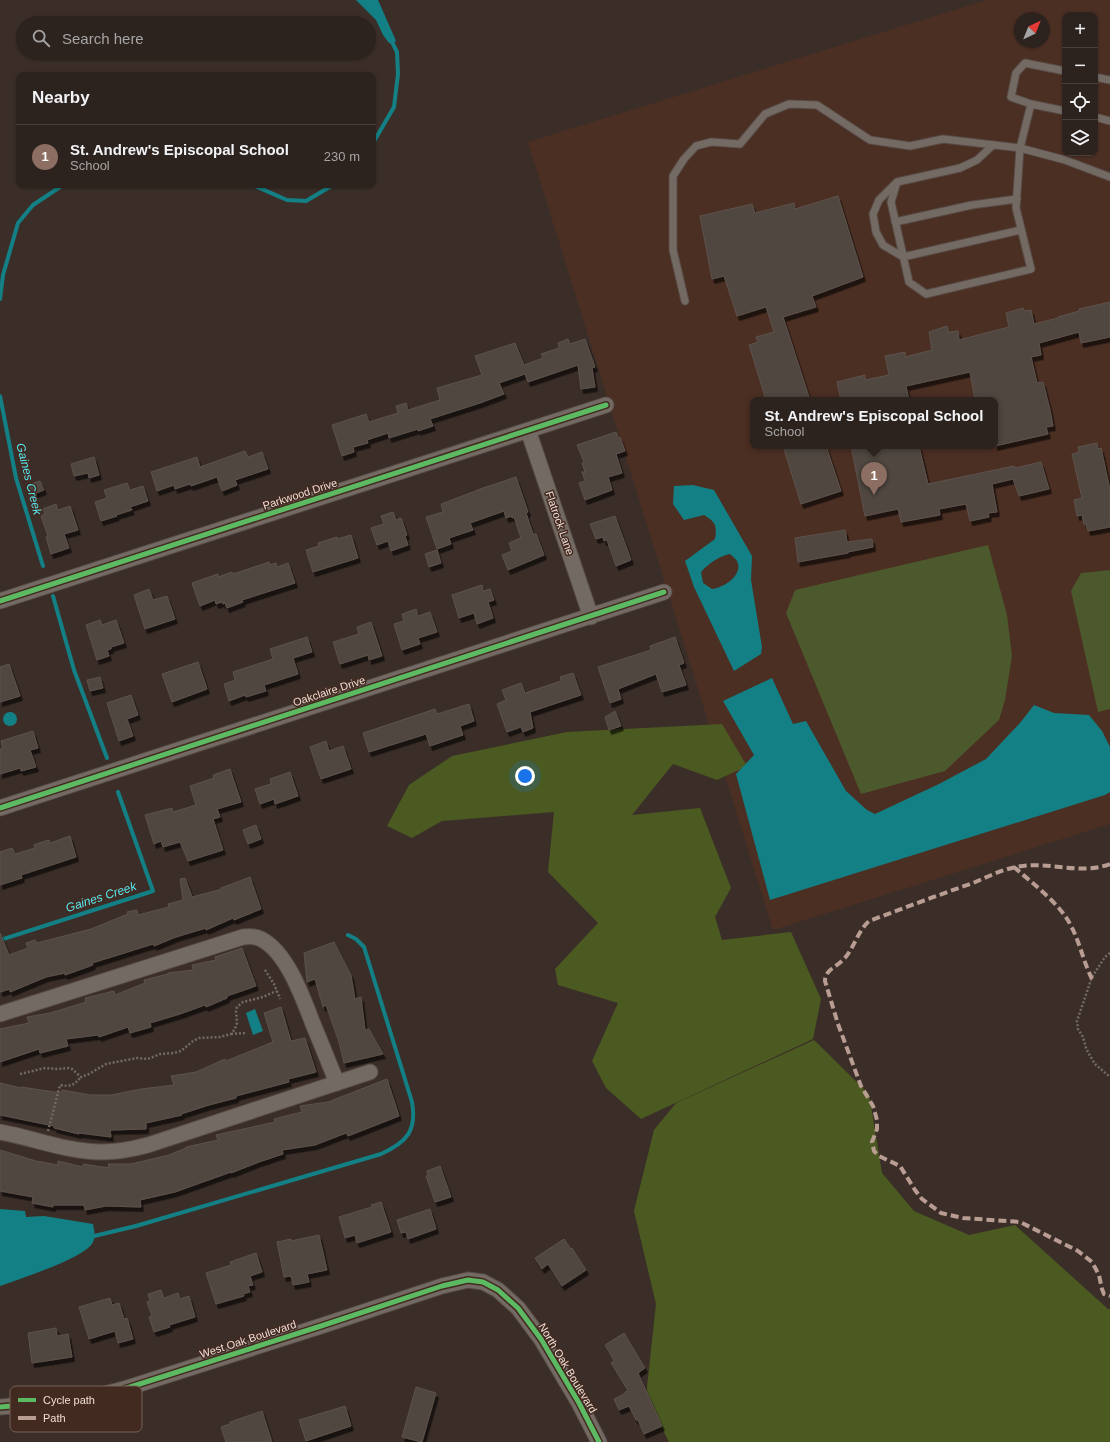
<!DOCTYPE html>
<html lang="en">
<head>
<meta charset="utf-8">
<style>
  body { margin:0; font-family:Helvetica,sans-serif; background:#382f2b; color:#f1f3f6 }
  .controls { position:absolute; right:12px; top:12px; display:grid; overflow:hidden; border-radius:8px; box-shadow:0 1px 3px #0004 }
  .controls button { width:36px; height:36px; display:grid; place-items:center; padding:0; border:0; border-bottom:1px solid #483f3c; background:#2c221e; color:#f1f3f6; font:20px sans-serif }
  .compass { position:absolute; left:1014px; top:12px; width:36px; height:36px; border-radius:50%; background:#2c221e; box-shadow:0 1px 3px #0004; rotate:43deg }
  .you { position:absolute; left:525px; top:776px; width:14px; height:14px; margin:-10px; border:3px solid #fff; border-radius:50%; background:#1a73e8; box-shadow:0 0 0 6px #1a73e833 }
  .badge { display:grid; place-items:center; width:26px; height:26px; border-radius:50%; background:#b0a09a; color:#fff; font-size:13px; font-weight:700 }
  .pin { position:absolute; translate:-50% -33px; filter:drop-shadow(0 1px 2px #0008) }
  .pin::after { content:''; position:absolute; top:21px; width:14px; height:12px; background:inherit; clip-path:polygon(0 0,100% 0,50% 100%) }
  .popup { position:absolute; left:750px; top:397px; width:248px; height:52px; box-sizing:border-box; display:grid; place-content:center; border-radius:8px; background:#2c221e; filter:drop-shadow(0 1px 3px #0005); font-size:13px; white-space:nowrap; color:#a6a4a4 }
  .popup b { font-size:15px; color:#f1f3f6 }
  .popup::after { content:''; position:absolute; left:50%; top:100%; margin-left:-8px; border:8px solid transparent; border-top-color:#2c221e }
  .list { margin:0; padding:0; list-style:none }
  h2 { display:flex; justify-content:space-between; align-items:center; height:52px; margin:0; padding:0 16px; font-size:17px }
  h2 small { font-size:13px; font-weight:400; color:#a6a4a4 }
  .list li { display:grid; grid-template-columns:26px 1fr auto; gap:12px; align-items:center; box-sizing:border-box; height:64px; padding:0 16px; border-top:1px solid #483f3c }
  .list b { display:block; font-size:15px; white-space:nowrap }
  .list p { margin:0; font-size:13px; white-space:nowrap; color:#a6a4a4 }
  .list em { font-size:13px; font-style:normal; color:#a6a4a4 }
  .icon { flex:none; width:22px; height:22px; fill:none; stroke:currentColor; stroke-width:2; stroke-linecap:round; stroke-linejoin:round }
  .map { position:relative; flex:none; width:1110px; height:1442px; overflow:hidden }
  .search { position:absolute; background:#2c221e; box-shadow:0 1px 3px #0004; left:16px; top:16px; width:360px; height:44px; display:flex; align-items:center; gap:10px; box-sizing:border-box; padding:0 14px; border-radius:22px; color:#a6a4a4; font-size:15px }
  .panel { position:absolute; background:#2c221e; box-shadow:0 1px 3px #0004; left:16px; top:72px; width:360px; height:116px; border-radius:8px }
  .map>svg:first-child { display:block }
  .built { fill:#4c2f23; fill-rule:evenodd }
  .green { fill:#4c592c }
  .forest { fill:#4b5a20 }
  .water { fill:#138085; fill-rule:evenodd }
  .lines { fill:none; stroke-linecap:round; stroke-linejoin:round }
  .stream { stroke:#138085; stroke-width:4 }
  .building { fill:#504640; stroke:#5d524c; filter:url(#shadow) }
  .service-casing { stroke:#574b45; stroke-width:9 }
  .minor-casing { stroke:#574b45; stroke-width:17 }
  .path { stroke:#746a64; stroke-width:2.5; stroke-dasharray:2 2; stroke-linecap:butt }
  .service { stroke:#746a64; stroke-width:7 }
  .minor { stroke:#746a64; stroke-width:15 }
  .quiet { stroke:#b99d93; stroke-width:4; stroke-dasharray:8 4; stroke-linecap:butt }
  .cycleway-casing { stroke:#432a20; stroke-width:8 }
  .cycleway { stroke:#5cba63; stroke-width:5 }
  .labels { text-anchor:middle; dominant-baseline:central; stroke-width:3; stroke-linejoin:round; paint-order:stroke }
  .street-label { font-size:11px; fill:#efded7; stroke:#432a20 }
  .water-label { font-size:12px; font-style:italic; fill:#54e9f2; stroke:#432a20 }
  .key { fill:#432a20; stroke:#776057; stroke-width:1 }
  .key-label { font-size:11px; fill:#efded7 }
</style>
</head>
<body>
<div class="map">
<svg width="1110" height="1442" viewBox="0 0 1110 1442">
  <defs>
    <filter id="shadow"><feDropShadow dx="2.5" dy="4.5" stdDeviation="0" flood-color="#0009"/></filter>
  </defs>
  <rect width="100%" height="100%" fill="#3b2e28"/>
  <path class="built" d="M987,0H1110V824L773,930L528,142ZM1065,15H1095V153H1065ZM1020,18H1044V42H1020ZM753,400H995V446H753Z"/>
  <path class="green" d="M988,545L1007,615L1012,656L1005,700L999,720L945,771L861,794L786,613L795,590Z
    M1110,570V709L1098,712L1071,591L1081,573Z"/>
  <path class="forest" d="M722,724L747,766L717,780L673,764L632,815L700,808L731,888L715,917L722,940L791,932L821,999L813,1039L641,1119L606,1088L592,1061L618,1003L558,985L555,969L598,923L548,872L554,812L442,821L412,838L387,826L409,785L452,756L567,732Z
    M814,1040L869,1094L882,1173L914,1211L969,1235L1015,1225L1108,1309H1110V1442H669L646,1396L656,1304L634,1211L654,1130L676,1103Z"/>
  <path class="water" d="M356,0H378L396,41L393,43H389L383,35L376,20Z
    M693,485L714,490L752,556L751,580L762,647L761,654L734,671L694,587L685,561L715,539C717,526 716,522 704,515L684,520L673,504L674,486ZM730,554C732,556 736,559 737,561C744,575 723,588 712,589L703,583L701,572C709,563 719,556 730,554Z
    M772,678L793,724L806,721L846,791L867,810L875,814L939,784L986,759L1020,723L1034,705L1054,713L1089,715L1102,731L1110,747V792L1105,795L770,900L736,774L754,755L723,701Z
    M3 719a7 7 0 1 1 14 0a7 7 0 1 1-14 0Z
    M255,1009L263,1031L253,1035L246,1013Z
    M0,1209L25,1211L26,1217L44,1216L93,1224C94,1229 96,1237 93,1242C86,1258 19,1279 0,1286Z"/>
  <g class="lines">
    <path class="stream" d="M373,143L394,107L398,74L397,52L391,40
      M253,185L287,200L306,201L333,185
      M0,299L3,275L18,223L33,205L63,185
      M0,396L16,478L43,566
      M53,596L74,670L107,758
      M0,940L153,891L118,792
      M90,1237L136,1226L381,1154C407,1142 417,1131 412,1102L364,947L356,939L348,935"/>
  </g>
  <path class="building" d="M838,196L863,277L812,296L816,307L783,317L810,400H766L749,345L758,342L756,337L774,332L766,307L737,316L724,276L712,279L700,216L752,204L755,213L794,203L795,209Z
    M1110,302V337L1081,343L1079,332L1039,343L1041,355L1031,357L1037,383L1043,382L1050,410L1053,426L1046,427L1048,434L995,446V400H975L970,372L906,386L909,400H841L837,382L865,375V380L889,375L885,356L905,352V357L932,350L929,332L947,326L949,332L958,331L959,340L1009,327L1006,313L1023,308L1024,311L1031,310L1034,324L1058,318V317L1079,311V309Z
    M568,339L570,344L585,339L595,367L592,368L595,387L581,389L578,365L528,382L525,374L499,383L504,394L480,403L430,419L433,426L418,431V429L389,438L388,433L367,440L368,443L353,447L354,452L342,456L332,425L366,414L369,422L398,413L396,406L406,403L408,410L440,400L437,388L482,375L475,356L515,343L524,365L543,358L541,354L559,348L558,343Z
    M616,432L618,438L620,437L625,451L616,454L622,473L608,477L612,490L585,500L579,483L585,481L582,472H585L582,463L584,462L577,445Z
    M1097,443L1098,449L1101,448L1110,490V527L1088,531L1086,524H1084L1082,515L1077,516L1074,500L1082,498L1072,454L1079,452L1078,447Z
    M783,446H826L841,491L801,504Z
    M851,446H919L928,484L1014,466L1015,468L1041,462L1049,489L1019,496L1013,479L992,484L997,512L988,513L989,517L970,521L966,504L939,509L940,515L901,522L898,509L865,516Z
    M245,451L248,457L262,452L268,469L235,480L237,485L222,491L217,477L191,486L190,484L175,489L174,485L157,491L151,472L197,457L200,467Z
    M94,457L99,475L89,478L88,473L74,476L71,464Z
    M516,477L528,512L526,513L533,534H536L544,555L508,570L502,555L512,551L509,543L521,538L514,517L512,518V516L506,518L504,511L470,523L473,530L449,538L451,544L437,549L426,517L443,512L441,504L473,492L480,489Z
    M40,481L44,490L31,495L28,485Z
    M127,483L130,490L143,486L148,501L130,507L132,510L116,515L117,516L101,521L95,502L107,498L104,490Z
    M56,504L58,510L70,506L78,530L64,534L69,548L51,554L46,537L48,536L41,516L45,514L43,509Z
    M393,512L396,520L401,518L407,535L405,536L408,545L391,551L388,541L377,545L371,528L384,524L381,516Z
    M615,516L631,560L616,566L607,540L604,541L603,537L596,539L590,524Z
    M845,530L847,542L872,539L873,547L848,552V553L798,562L795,538Z
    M351,535L358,558L313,572L306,550L319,546L318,543L337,537V539Z
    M437,550L441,563L429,567L425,554Z
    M269,562L270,565L276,563L277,567L288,563L295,583L242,600L243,602L227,608L225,603L223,604L222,602L216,604L215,600L200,606L192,583L218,574V577L232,572L233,574Z
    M482,585L483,591L490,589L494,600L488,602L493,618L477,624L474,613L459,618L452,595Z
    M149,589L153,600L167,596L175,619L145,629L134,595Z
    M416,609L418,616L430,612L437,632L418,638L420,644L402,650L394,624L404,621L402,614Z
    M100,620L102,625L116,620L124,643L111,647V649L107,650L109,656L97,660L86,625Z
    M371,622L382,656L369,660L368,655L340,664L333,642L359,634L357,627Z
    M307,637L312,652L293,658L298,674L264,685L266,691L246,697L245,695L229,701L224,684L235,680L233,672L273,659L270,649Z
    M675,637L684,663L679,665L686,685L662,692L656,674L618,689L621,699L610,703L598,667L651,650L650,646Z
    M198,662L207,689L172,702L162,674Z
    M9,664L20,696L0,702V667Z
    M573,673L581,695L530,712L533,728L523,732L521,727L507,732L497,704L506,700L502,690L521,683L525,693L561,681L560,677Z
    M100,677L103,688L90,691L87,680Z
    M131,695L138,715L127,719L133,736L119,741L107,703Z
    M469,704L474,721L460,726L463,735L430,746L426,734L369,752L363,733L435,709L437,714Z
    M615,711L621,726L609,730L605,717Z
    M33,731L38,748L30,750L36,767L21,771L20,768L0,774V749H3L1,741Z
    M326,741L329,751L343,746L351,769L321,779L310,747Z
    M230,769L241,802L217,809L220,817L213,819L223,850L188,861L180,842L163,847L161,841L154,844L145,815L172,808L173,812L196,805L190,786L214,778L213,775Z
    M290,772L298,796L275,804L274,799L260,804L255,789L271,784L270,779Z
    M256,825L261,839L248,844L243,830Z
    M70,836L76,857L21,875L22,878L0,885V852L12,848L15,854L35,848L34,845L39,843L49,840L50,843Z
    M250,877L261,909L234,920L233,918L206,930V928L176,937L154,946L153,944L118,955L92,963L93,965L65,975V973L46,977L10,992V989L0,992V933L9,955L28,948L26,943L35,940L37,943L91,929L128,914L127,912L137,910L138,915L169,907L168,904L183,900L180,879L185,878L192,897L222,889L221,888Z
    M334,942L351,975L355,999L361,997L365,1030L369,1029L383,1054L344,1063L339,1042L326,1005L323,1007L315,979L307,982L304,953Z
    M242,948L256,986L227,996V998L206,1007L205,1005L180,1014L150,1023L151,1027L130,1033L128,1027L99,1037L98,1035L66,1039L68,1046L40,1053L39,1049L0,1062V1029L29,1023L27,1017L50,1013L86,1002L85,998L114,991L115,995L145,983L144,980L168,974V973L193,970L192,965L216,960L215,957Z
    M281,1007L291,1041L305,1038L316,1072L288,1079L289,1082L236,1096V1098L209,1105L181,1114L182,1115L146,1123V1129L110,1130L111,1137L79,1133V1134L54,1128V1126L0,1115V1083L21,1088V1087L61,1093L62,1090L91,1095H111L141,1089L174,1085L171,1076L196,1072L225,1059L226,1061L273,1042L264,1013Z
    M387,1079L399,1116L348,1136L346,1133L315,1145L282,1150L283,1154L259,1162L231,1173V1172L175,1192L140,1200L141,1207L106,1206L85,1210L84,1205H53V1207L32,1203L33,1197L0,1191V1150L36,1161L58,1165V1161L83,1167V1164L109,1168L108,1164H131L169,1155L186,1148V1147L218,1140L216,1135L275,1122L274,1119L302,1112L300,1106L328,1102Z
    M440,1166L451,1197L435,1202L426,1176L428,1175L427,1171Z
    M381,1202L391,1232L357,1243L355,1235L345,1238L339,1217L372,1207L371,1205Z
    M430,1209L436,1229L408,1239L406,1232L401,1233L397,1220Z
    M319,1235L327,1270L307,1274L309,1282L293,1285L291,1276L284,1277L277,1242L291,1239V1241Z
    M564,1239L571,1249L572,1248L586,1270L562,1286L548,1264L542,1269L535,1258Z
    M256,1253L262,1272L250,1276L253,1285L248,1286L250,1292L243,1294L244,1296L216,1304L206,1273L231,1265L230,1262Z
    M161,1290L164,1298L178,1293L180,1299L189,1296L195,1317L169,1325L170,1327L154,1332L149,1317L152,1316L147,1302L150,1301L148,1294Z
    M110,1298L112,1305L119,1303L124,1319L127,1318L133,1339L118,1343L115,1331L89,1339L79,1307Z
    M56,1328L57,1336L68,1334L72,1357L32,1363L28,1333Z
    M624,1333L645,1368L638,1373L662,1426L644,1434L638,1420H636L629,1406L619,1410L614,1399L626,1393L625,1392L628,1391L611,1363L614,1361L605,1345Z
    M416,1387L436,1393L422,1442L402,1437Z
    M345,1406L351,1426L306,1441L299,1420Z
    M262,1411L272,1442H226L221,1427L230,1424V1422Z"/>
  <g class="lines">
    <g class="service-casing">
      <path id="service" d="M1065,71L1025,63L1016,73L1011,97L1031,104L1065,111
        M1095,77L1110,80
        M1095,117L1110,121
        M993,145L977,160L960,168L897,182L891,202L909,282L926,294L1031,269L1016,208L1020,148L1031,104
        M896,183L879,200L873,214L876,232L883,245L903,257L1021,230
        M895,222L972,205L1017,199
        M685,301L673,250V176L684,159L696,146L711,142L740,144L765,114L789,104L817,105L870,140L910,146L943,139L1020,148L1065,160L1110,177"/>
    </g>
    <g class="minor-casing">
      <path id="minor" d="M528,430L591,617
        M0,601L606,405
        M0,808L664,592
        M0,1014L243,937C249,936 255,936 261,939C287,952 303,998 313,1024C321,1043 329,1063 337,1083
        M0,1132C34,1138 67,1152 102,1152C118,1152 133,1149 148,1145L370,1072
        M0,1407L11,1406L47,1409L124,1389L321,1326L442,1286L468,1280L483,1282L498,1290L518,1308L541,1339L579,1403L599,1442"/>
    </g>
    <path class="path" d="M1110,953L1105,957L1092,977L1077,1021L1078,1029L1083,1037L1086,1048L1089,1054L1095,1064L1110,1077
      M265,970L274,984L280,999
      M231,1034L246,1033
      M20,1074L45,1068L58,1069L68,1068L72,1069L81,1077L89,1074L106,1064L137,1058L148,1059L160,1054L174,1053L181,1051L193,1041L199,1038L220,1037L231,1034L235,1029L237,1023L236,1011L237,1007L243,1002L263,997L276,991
      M48,1131L60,1085C71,1087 74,1085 81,1077"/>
    <use href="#service" class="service"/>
    <use href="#minor" class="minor"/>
    <path class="quiet" d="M1110,864C1079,876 1048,860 1016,867C1001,870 987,877 973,883C938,895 904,908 869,921C857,932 854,949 843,960C836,967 825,970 825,981L838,1024L861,1086L873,1106L877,1120V1129L872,1142L874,1151L879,1156L900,1166L915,1190L922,1199L941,1213L963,1218L1020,1222L1078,1251L1092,1262L1099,1275L1102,1289L1104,1294L1110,1296
      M1014,867C1032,883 1060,904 1070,924C1080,942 1083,961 1092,979"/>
    <g class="cycleway-casing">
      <path id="cycleway" d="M0,601L606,405
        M0,808L664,592
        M0,1407L11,1406L47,1409L124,1389L321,1326L442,1286L468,1280L483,1282L498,1290L518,1308L541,1339L579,1403L599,1442"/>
    </g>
    <use href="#cycleway" class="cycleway"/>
  </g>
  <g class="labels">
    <g class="street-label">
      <text transform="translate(300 494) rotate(-18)">Parkwood Drive</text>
      <text transform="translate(560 523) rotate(71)">Flatrock Lane</text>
      <text transform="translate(329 691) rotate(-18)">Oakclaire Drive</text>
      <text transform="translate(248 1339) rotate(-18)">West Oak Boulevard</text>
      <text transform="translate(568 1368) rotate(59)">North Oak Boulevard</text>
    </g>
    <g class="water-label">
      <text transform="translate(29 479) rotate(76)">Gaines Creek</text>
      <text transform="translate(101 897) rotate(-18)">Gaines Creek</text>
    </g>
  </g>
  <rect x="10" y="1386" width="132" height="46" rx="6" class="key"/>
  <rect x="18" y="1398" width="18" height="4" fill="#5cba63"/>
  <rect x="18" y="1416" width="18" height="4" fill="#b99d93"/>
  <g class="key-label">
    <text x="43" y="1404">Cycle path</text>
    <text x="43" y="1422">Path</text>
  </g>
</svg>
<div class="controls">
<button>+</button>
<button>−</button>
<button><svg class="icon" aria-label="locate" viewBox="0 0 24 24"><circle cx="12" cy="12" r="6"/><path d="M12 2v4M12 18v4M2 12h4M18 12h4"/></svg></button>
<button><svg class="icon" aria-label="layers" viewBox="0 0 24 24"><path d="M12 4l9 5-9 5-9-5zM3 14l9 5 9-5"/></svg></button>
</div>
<svg class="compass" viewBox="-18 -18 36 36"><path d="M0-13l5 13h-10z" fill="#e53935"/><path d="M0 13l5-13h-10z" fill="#a6a4a4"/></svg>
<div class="you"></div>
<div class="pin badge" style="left:874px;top:495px;background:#8d6e63">1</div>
<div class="popup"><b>St. Andrew's Episcopal School</b>School</div>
<div class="search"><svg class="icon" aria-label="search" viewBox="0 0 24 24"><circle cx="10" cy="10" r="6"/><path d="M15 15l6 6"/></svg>Search here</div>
<section class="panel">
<h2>Nearby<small></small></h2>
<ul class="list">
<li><span class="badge" style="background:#8d6e63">1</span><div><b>St. Andrew's Episcopal School</b><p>School</p></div><em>230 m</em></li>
</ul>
</section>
</div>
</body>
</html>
